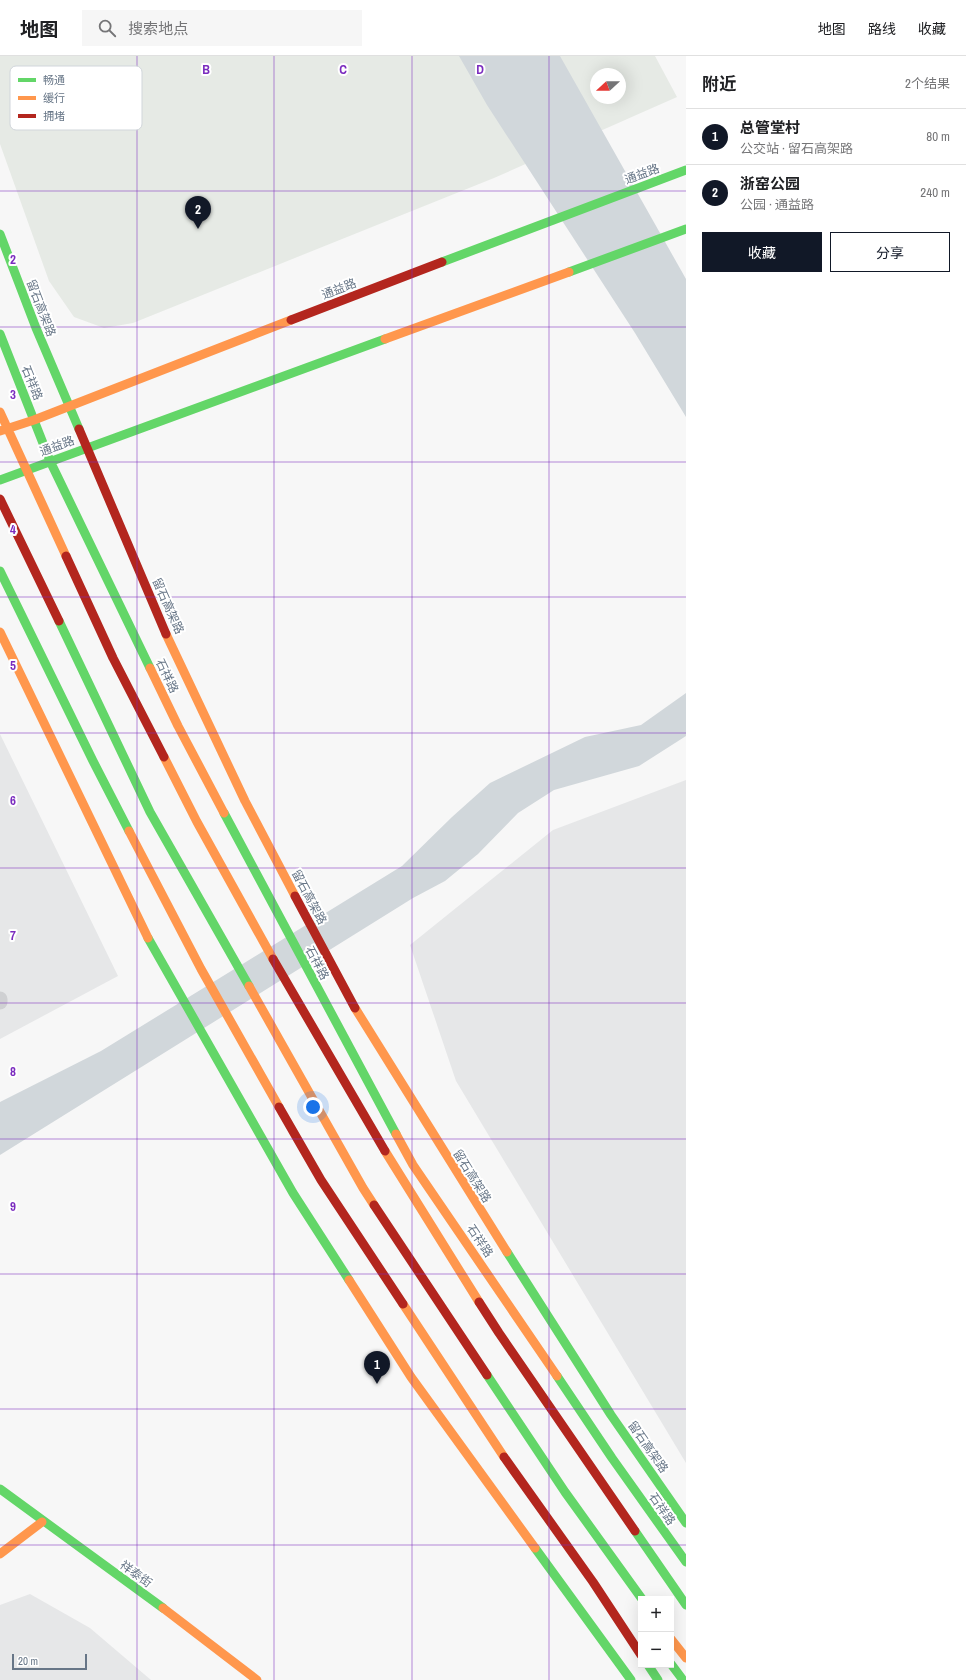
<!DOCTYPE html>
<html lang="zh">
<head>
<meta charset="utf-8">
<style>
  body { margin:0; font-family:"Archivo Narrow","Noto Sans SC",sans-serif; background:#f6f6f6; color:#202124 }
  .controls { position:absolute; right:12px; bottom:12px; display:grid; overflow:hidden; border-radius:0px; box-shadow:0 4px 16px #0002 }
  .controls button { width:36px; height:36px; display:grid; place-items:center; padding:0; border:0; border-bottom:1px solid #e0e0e0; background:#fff; color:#202124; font:20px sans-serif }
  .compass { position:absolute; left:590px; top:12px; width:36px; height:36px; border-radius:50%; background:#fff; box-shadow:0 4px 16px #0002; rotate:249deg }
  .scale { position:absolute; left:12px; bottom:10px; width:75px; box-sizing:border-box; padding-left:4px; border:2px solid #677687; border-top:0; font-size:11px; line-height:14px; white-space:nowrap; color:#677687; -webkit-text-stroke:3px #fff; paint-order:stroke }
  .you { position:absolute; left:313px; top:1051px; width:14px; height:14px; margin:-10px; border:3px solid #fff; border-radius:50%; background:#1a73e8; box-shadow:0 0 0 6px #1a73e833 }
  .badge { display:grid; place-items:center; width:26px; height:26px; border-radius:50%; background:#111827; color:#fff; font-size:13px; font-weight:700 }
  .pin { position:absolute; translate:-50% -33px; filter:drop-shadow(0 1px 2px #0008) }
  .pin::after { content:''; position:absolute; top:21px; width:14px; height:12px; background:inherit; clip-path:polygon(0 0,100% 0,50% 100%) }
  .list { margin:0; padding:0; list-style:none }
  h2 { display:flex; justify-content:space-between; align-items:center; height:52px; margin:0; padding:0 16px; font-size:17px }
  h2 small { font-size:13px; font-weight:400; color:#757577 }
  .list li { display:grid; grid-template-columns:26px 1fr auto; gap:12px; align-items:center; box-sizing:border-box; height:56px; padding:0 16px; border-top:1px solid #e0e0e0 }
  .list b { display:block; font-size:15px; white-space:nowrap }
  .list p { margin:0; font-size:13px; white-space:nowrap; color:#757577 }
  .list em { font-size:13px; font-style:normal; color:#757577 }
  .actions { display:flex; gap:8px; padding:12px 16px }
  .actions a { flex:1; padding:9px 0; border:1px solid #111827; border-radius:0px; text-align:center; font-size:14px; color:#111827 }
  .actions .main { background:#111827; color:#fff }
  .icon { flex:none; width:22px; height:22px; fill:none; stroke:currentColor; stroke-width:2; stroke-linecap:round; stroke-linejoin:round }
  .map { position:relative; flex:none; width:686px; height:1624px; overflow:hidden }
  header { display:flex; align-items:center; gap:24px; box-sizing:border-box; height:56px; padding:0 20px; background:#fff; border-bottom:1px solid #e0e0e0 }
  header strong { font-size:19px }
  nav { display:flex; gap:22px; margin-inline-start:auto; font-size:14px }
  .search { width:280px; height:36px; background:#f6f6f6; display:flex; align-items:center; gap:10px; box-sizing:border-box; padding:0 14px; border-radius:0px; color:#757577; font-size:15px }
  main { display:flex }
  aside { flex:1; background:#fff }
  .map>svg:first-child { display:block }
  .built { fill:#e6e7e8 }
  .green { fill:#e6eae5; fill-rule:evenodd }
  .water { fill:#d1d7db }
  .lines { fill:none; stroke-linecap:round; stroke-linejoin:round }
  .lane { stroke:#cfd0d2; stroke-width:15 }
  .fast { stroke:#63d668; stroke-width:9 }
  .slow { stroke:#ff974d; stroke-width:9 }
  .jam { stroke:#b3261e; stroke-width:9 }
  .grid { fill:none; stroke:#7b2cbf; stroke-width:1; stroke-opacity:0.55 }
  .labels { text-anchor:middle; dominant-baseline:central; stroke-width:4; stroke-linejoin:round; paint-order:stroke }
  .street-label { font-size:12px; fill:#677687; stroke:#fff }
  .key { fill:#fff; stroke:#d1d6db; stroke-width:1 }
  .key-label { font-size:11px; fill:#677687 }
  .grid-label { font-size:13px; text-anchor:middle; font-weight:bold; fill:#7b2cbf; stroke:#fff; stroke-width:4; stroke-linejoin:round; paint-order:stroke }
</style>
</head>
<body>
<header>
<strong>地图</strong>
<div class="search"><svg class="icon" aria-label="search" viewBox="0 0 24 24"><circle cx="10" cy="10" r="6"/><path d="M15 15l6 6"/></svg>搜索地点</div>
<nav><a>地图</a><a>路线</a><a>收藏</a></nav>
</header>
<main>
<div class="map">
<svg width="686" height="1624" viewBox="0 0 686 1624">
  <rect width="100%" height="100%" fill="#f7f7f7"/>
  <path class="built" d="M0,678L118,920L0,983Z
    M686,724V1407L456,1025L410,889L553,774Z
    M30,1538L90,1572L151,1624H0V1549Z"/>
  <path class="green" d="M0,0H655L677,41L494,122L133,267L104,272L74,261L49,225L0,88ZM596,18H620V42H596Z"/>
  <path class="water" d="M459,0H560L686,223V361L635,277L487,49Z
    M686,637V680L639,710L554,734L518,757L478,798L445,825L413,842L0,1099V1046L101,995L402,810L452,761L490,727L585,681L641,669Z"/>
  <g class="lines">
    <path class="lane" d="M0,943V946"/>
    <path class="fast" d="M0,178L36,272L79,373
      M442,206L686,114
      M569,216L686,173
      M0,278L50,405L150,612
      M0,424L385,283
      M0,515L93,705L129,775
      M59,565L150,756L249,930
      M224,757L396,1078
      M148,882L293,1137L349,1224
      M507,1196L611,1359L686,1467
      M487,1319L565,1436L642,1543
      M557,1320L612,1402L686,1506
      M0,1433L163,1552
      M635,1475L686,1549
      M535,1492L631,1624
      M671,1608L683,1624
      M648,1609L658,1624"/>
    <path class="slow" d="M385,283L569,216
      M0,356L66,500
      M0,375L34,364L291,264
      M0,576L148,882
      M166,578L245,745L295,840
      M150,612L178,670L224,757
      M164,701L197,766L273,903
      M129,775L201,913L279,1051
      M249,930L363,1132L374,1149
      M355,952L507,1196
      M396,1078L413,1109L557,1320
      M385,1095L479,1246
      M349,1224L411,1321L535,1492
      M403,1248L504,1401
      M0,1498L42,1466
      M163,1552L257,1624
      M671,1583L686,1602"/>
    <path class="jam" d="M291,264L442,206
      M79,373L166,578
      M0,443L59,565
      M66,500L113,602L164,701
      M295,840L355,952
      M273,903L385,1095
      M279,1051L321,1124L403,1248
      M374,1149L487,1319
      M479,1246L499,1277L635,1475
      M504,1401L593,1526L641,1599"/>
  </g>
  <path class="grid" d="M137,0V1624M274,0V1624M412,0V1624M549,0V1624M0,135H686M0,271H686M0,406H686M0,541H686M0,677H686M0,812H686M0,947H686M0,1083H686M0,1218H686M0,1353H686M0,1489H686"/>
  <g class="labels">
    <g class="street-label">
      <text transform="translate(642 118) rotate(-20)">通益路</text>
      <text transform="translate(339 233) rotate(-21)">通益路</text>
      <text transform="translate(41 252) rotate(69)">留石高架路</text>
      <text transform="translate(32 327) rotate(68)">石祥路</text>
      <text transform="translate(57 390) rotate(-20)">通益路</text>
      <text transform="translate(168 550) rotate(66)">留石高架路</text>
      <text transform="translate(167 620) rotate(64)">石祥路</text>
      <text transform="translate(309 841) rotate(62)">留石高架路</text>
      <text transform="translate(317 907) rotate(62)">石祥路</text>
      <text transform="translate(472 1120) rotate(58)">留石高架路</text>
      <text transform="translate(480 1185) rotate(56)">石祥路</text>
      <text transform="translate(648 1391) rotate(55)">留石高架路</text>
      <text transform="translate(662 1453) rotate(55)">石祥路</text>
      <text transform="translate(136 1518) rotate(36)">祥泰街</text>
    </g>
  </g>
  <rect x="10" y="10" width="132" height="64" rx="6" class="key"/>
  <rect x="18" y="22" width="18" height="4" fill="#63d668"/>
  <rect x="18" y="40" width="18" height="4" fill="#ff974d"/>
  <rect x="18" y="58" width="18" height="4" fill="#b3261e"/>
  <g class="key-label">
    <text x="43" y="28">畅通</text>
    <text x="43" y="46">缓行</text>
    <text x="43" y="64">拥堵</text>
  </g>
  <g class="grid-label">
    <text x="206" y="18">B</text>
    <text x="343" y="18">C</text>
    <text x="480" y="18">D</text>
    <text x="13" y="208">2</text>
    <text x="13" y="343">3</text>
    <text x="13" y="478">4</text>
    <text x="13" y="614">5</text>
    <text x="13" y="749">6</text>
    <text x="13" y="884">7</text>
    <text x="13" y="1020">8</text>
    <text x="13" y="1155">9</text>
  </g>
</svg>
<div class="controls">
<button>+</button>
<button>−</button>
</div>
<svg class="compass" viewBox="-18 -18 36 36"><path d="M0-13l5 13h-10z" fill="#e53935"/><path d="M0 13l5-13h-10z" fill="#757577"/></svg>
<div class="scale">20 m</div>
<div class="you"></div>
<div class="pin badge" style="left:377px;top:1328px">1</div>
<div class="pin badge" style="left:198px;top:173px">2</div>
</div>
<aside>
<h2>附近<small>2个结果</small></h2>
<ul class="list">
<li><span class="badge">1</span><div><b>总管堂村</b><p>公交站 · 留石高架路</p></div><em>80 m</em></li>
<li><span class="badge">2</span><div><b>浙窑公园</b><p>公园 · 通益路</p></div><em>240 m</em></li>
</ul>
<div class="actions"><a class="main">收藏</a><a>分享</a></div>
</aside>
</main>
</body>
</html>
